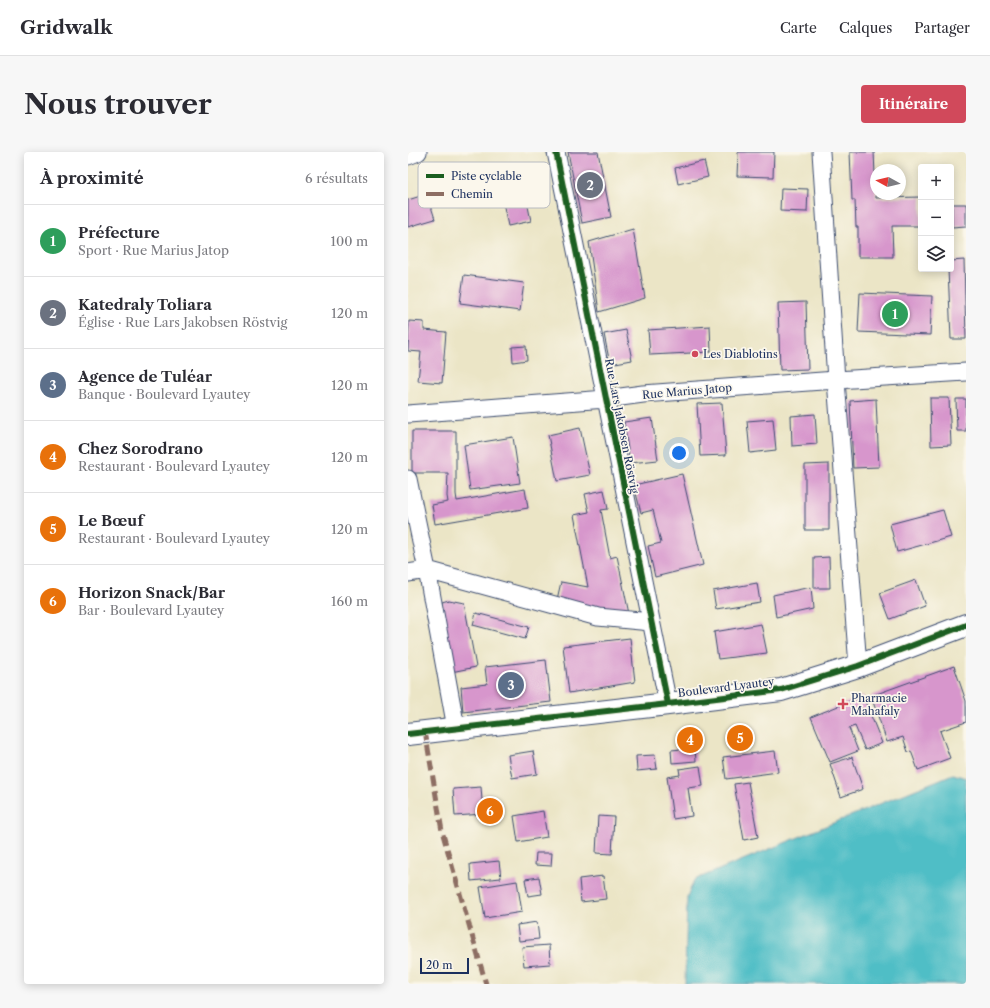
<!DOCTYPE html>
<html lang="fr">
<head>
<meta charset="utf-8">
<style>
  body { margin:0; font-family:"Libre Caslon Text",serif; background:#f7f7f7; color:#2b2b33 }
  .controls { position:absolute; right:12px; top:12px; display:grid; overflow:hidden; border-radius:4px; box-shadow:0 2px 10px #0003 }
  .controls button { width:36px; height:36px; display:grid; place-items:center; padding:0; border:0; border-bottom:1px solid #e1e1e2; background:#fff; color:#2b2b33; font:20px sans-serif }
  .compass { position:absolute; left:462px; top:12px; width:36px; height:36px; border-radius:50%; background:#fff; box-shadow:0 2px 10px #0003; rotate:278deg }
  .scale { position:absolute; left:12px; bottom:10px; width:49px; box-sizing:border-box; padding-left:4px; border:2px solid #1b2f5e; border-top:0; font-size:11px; line-height:14px; white-space:nowrap; color:#1b2f5e; -webkit-text-stroke:3px #fbf7ec; paint-order:stroke }
  .you { position:absolute; left:271px; top:301px; width:14px; height:14px; margin:-10px; border:3px solid #fff; border-radius:50%; background:#1a73e8; box-shadow:0 0 0 6px #1a73e833 }
  .badge { display:grid; place-items:center; width:26px; height:26px; border-radius:50%; background:#d1495b; color:#fff; font-size:13px; font-weight:700 }
  .pin { position:absolute; translate:-50% -50%; border:2px solid #fff; box-shadow:0 1px 4px #0006 }
  .list { margin:0; padding:0; list-style:none }
  h2 { display:flex; justify-content:space-between; align-items:center; height:52px; margin:0; padding:0 16px; font-size:17px }
  h2 small { font-size:13px; font-weight:400; color:#7c7c81 }
  .list li { display:grid; grid-template-columns:26px 1fr auto; gap:12px; align-items:center; box-sizing:border-box; height:72px; padding:0 16px; border-top:1px solid #e1e1e2 }
  .list b { display:block; font-size:15px; white-space:nowrap }
  .list p { margin:0; font-size:13px; white-space:nowrap; color:#7c7c81 }
  .list em { font-size:13px; font-style:normal; color:#7c7c81 }
  .icon { flex:none; width:22px; height:22px; fill:none; stroke:currentColor; stroke-width:2; stroke-linecap:round; stroke-linejoin:round }
  .map { position:relative; flex:none; width:558px; height:832px; overflow:hidden; border-radius:4px }
  header { display:flex; align-items:center; gap:24px; box-sizing:border-box; height:56px; padding:0 20px; background:#fff; border-bottom:1px solid #e1e1e2 }
  header strong { font-size:19px }
  nav { display:flex; gap:22px; margin-inline-start:auto; font-size:14px }
  .intro { display:flex; align-items:center; justify-content:space-between; box-sizing:border-box; height:96px; padding:0 24px }
  h1 { margin:0; font-size:28px }
  .button { padding:10px 18px; border-radius:4px; background:#d1495b; color:#fff; font-size:14px; font-weight:700 }
  main { display:flex; gap:24px; padding:0 24px }
  aside { flex:1; background:#fff; border-radius:4px; box-shadow:0 2px 10px #0003 }
  .map>svg:first-child { display:block }
  .water { fill:#50bec6; stroke:#367692 }
  .building { fill:#d796cc }
  .lines { fill:none; stroke-linecap:round; stroke-linejoin:round }
  .minor-casing { stroke:#3a4a6e; stroke-width:19 }
  .tertiary-casing { stroke:#3a4a6e; stroke-width:24 }
  .minor { stroke:#fff; stroke-width:17 }
  .tertiary { stroke:#fff; stroke-width:22 }
  .quiet { stroke:#8d6e63; stroke-width:5; stroke-dasharray:10 5; stroke-linecap:butt }
  .cycleway-casing { stroke:#fbf7ec; stroke-width:8 }
  .cycleway { stroke:#1b5e20; stroke-width:6 }
  .poi-dot { fill:#d1495b; stroke:#fbf7ec; stroke-width:1.5 }
  .labels { text-anchor:middle; dominant-baseline:central; stroke-width:3.5; stroke-linejoin:round; paint-order:stroke }
  .poi-label { font-size:11px; fill:#1b2f5e; stroke:#fbf7ec; text-anchor:start }
  .street-label { font-size:11px; fill:#1b2f5e; stroke:#fbf7ec }
  .key { fill:#fbf7ec; stroke:#b8bbc1; stroke-width:1 }
  .key-label { font-size:11px; fill:#1b2f5e }
</style>
</head>
<body>
<header>
<strong>Gridwalk</strong>
<nav><a>Carte</a><a>Calques</a><a>Partager</a></nav>
</header>
<div class="intro"><h1>Nous trouver</h1><a class="button">Itinéraire</a></div>
<main>
<aside>
<h2>À proximité<small>6 résultats</small></h2>
<ul class="list">
<li><span class="badge" style="background:#2e9e5b">1</span><div><b>Préfecture</b><p>Sport · Rue Marius Jatop</p></div><em>100 m</em></li>
<li><span class="badge" style="background:#6b7280">2</span><div><b>Katedraly Toliara</b><p>Église · Rue Lars Jakobsen Röstvig</p></div><em>120 m</em></li>
<li><span class="badge" style="background:#5c6f8a">3</span><div><b>Agence de Tuléar</b><p>Banque · Boulevard Lyautey</p></div><em>120 m</em></li>
<li><span class="badge" style="background:#e8710a">4</span><div><b>Chez Sorodrano</b><p>Restaurant · Boulevard Lyautey</p></div><em>120 m</em></li>
<li><span class="badge" style="background:#e8710a">5</span><div><b>Le Bœuf</b><p>Restaurant · Boulevard Lyautey</p></div><em>120 m</em></li>
<li><span class="badge" style="background:#e8710a">6</span><div><b>Horizon Snack/Bar</b><p>Bar · Boulevard Lyautey</p></div><em>160 m</em></li>
</ul>
</aside>
<div class="map">
<svg width="558" height="832" viewBox="0 0 558 832">
  <rect width="100%" height="100%" fill="#fbf7ec"/>
  <filter id="ink" filterUnits="userSpaceOnUse"><feTurbulence type="fractalNoise" baseFrequency=".025" numOctaves="2"/><feDisplacementMap in="SourceGraphic" scale="8" xChannelSelector="R" yChannelSelector="G"/><feConvolveMatrix kernelMatrix="1 2 1 2 8 2 1 2 1" color-interpolation-filters="sRGB"/></filter>
  <filter id="wash" filterUnits="userSpaceOnUse"><feTurbulence type="fractalNoise" baseFrequency=".012" numOctaves="4" result="noise"/><feDisplacementMap in="SourceGraphic" scale="16" xChannelSelector="R" yChannelSelector="G"/><feGaussianBlur stdDeviation="0.9" result="paint"/><feColorMatrix in="noise" values="0 0 0 0 0 0 0 0 0 0 0 0 0 0 0 0 0 1.4 0 .05"/><feComposite in="paint" operator="in"/></filter>
  <g filter="url(#wash)">
    <rect width="100%" height="100%" fill="#ebe5c6"/>
    <path class="water" d="M545,622L558,626V832H277L279,746L286,728Z"/>
    <g id="blocks">
      <path class="building" d="M160,0H190L203,65L174,71Z
        M330,0H366L365,25L329,24Z
        M442,0H466L468,46L513,45V74H484L485,105H450V75H448L447,48H444Z
        M296,9L300,25L270,32L267,16Z
        M111,11L123,69L100,74L92,36L84,38L80,17Z
        M373,36L400,37L399,60L372,59Z
        M19,42L27,67L0,75V48Z
        M544,52H558V74L544,75Z
        M225,77L237,146L191,160L181,90Z
        M556,108L558,187H543L540,117H543V109Z
        M56,123L116,131L112,159L52,151Z
        M452,141L524,144L522,183L450,180Z
        M398,150L400,217L372,218L370,151Z
        M1,169L16,170V178L38,180L34,231L10,229L13,200L0,199Z
        M302,174L303,200L242,203L240,178Z
        M218,178L224,208L202,212L196,182Z
        M118,194L119,208L105,210L104,195Z
        M522,246H541L543,293L523,294Z
        M468,247L471,315L445,316L442,249Z
        M548,247H558V279H549Z
        M314,251L318,303L292,304L289,252Z
        M407,262L409,292L384,294L383,264Z
        M244,266L250,308L222,311L216,270Z
        M365,267L368,298L342,301L339,269Z
        M172,276L182,323L149,329L140,283Z
        M4,279H48V342L49,349L117,337L120,356L27,372L24,353L40,350L39,344L40,321H4Z
        M105,285L112,331L62,338L56,293Z
        M421,312V378H397V313Z
        M274,322L295,413L247,425L240,394L253,391L245,358L233,361L226,333Z
        M196,338L200,357L193,358L202,406L209,404L221,462L148,452L153,430L180,435L166,363L181,360L177,342Z
        M535,358L543,385L489,400L482,372Z
        M421,405L422,436H406V406Z
        M508,428L517,454L482,467L472,441Z
        M349,431L352,450L308,457L305,439Z
        M403,435L405,457L368,465L365,443Z
        M41,448L56,451L68,515L43,520L34,450Z
        M68,461L121,475L117,487L65,473Z
        M353,472L359,501L310,507L306,480Z
        M222,486L227,530L161,541L155,494Z
        M138,508L143,550L55,560L53,535L79,532L77,515Z
        M546,514L558,549V570L532,579L542,606L510,618L503,599L500,600L495,585L479,590L463,544Z
        M455,544L474,591L457,598L447,574L441,576L450,599L422,610L403,565Z
        M287,596L288,609L264,611L263,598Z
        M125,599L129,622L104,626L100,603Z
        M367,599L370,620L318,627L315,605Z
        M247,603L249,617L229,619L228,604Z
        M444,605L455,637L433,645L422,612Z
        M292,614L295,634L280,636L284,664L265,667L259,625L272,623L271,617Z
        M340,630L350,685L336,688L326,632Z
        M73,635L75,662L47,664L45,637Z
        M135,659L139,685L110,690L106,664Z
        M190,664L206,665L204,702L188,701Z
        M128,701H144L143,714L127,713Z
        M91,709L93,726L63,729L62,712Z
        M195,724L198,747L173,750L171,727Z
        M131,725L134,742L120,744L117,727Z
        M109,729L114,760L77,766L72,735Z
        M129,770L131,787L111,789L109,773Z
        M141,793L142,812L116,814L114,795Z"/>
    </g>
  </g>
  <g filter="url(#ink)">
    <use href="#blocks" fill-opacity="0" stroke="#3a4a6e" stroke-width="1"/>
    <g class="lines">
      <g class="minor-casing">
        <path id="minor" d="M148,0L260,552
          M413,0L428,228L450,514
          M0,4L10,0
          M0,262L198,247L235,242L428,228L558,220
          M0,327L19,418L48,576
          M0,421L19,418L190,465L243,470"/>
      </g>
      <g class="tertiary-casing">
        <path id="tertiary" d="M0,582L260,552L373,538L450,514L558,473"/>
      </g>
      <use href="#minor" class="minor"/>
      <use href="#tertiary" class="tertiary"/>
      <path class="quiet" d="M17,579L34,679L78,832"/>
      <g class="cycleway-casing">
        <path id="cycleway" d="M148,0L260,552
          M0,582L260,552L373,538L450,514L558,473"/>
      </g>
      <use href="#cycleway" class="cycleway"/>
    </g>
  </g>
  <g class="poi-dot">
    <circle cx="287" cy="202" r="4"/>
    <path d="M433 546h4v4h4v4h-4v4h-4v-4h-4v-4h4z"/>
  </g>
  <g class="labels">
    <g class="poi-label">
      <text x="295" y="202">Les Diablotins</text>
      <text x="443" y="546">Pharmacie<tspan x="443" dy="13">Mahafaly</tspan></text>
    </g>
    <g class="street-label">
      <text transform="translate(279 239) rotate(-5)">Rue Marius Jatop</text>
      <text transform="translate(214 274) rotate(79)">Rue Lars Jakobsen Röstvig</text>
      <text transform="translate(318 535) rotate(-7)">Boulevard Lyautey</text>
    </g>
  </g>
  <rect x="10" y="10" width="132" height="46" rx="6" class="key"/>
  <rect x="18" y="22" width="18" height="4" fill="#1b5e20"/>
  <rect x="18" y="40" width="18" height="4" fill="#8d6e63"/>
  <g class="key-label">
    <text x="43" y="28">Piste cyclable</text>
    <text x="43" y="46">Chemin</text>
  </g>
</svg>
<div class="controls">
<button>+</button>
<button>−</button>
<button><svg class="icon" aria-label="layers" viewBox="0 0 24 24"><path d="M12 4l9 5-9 5-9-5zM3 14l9 5 9-5"/></svg></button>
</div>
<svg class="compass" viewBox="-18 -18 36 36"><path d="M0-13l5 13h-10z" fill="#e53935"/><path d="M0 13l5-13h-10z" fill="#7c7c81"/></svg>
<div class="scale">20 m</div>
<div class="you"></div>
<div class="pin badge" style="left:487px;top:162px;background:#2e9e5b">1</div>
<div class="pin badge" style="left:182px;top:33px;background:#6b7280">2</div>
<div class="pin badge" style="left:103px;top:533px;background:#5c6f8a">3</div>
<div class="pin badge" style="left:282px;top:588px;background:#e8710a">4</div>
<div class="pin badge" style="left:332px;top:586px;background:#e8710a">5</div>
<div class="pin badge" style="left:82px;top:659px;background:#e8710a">6</div>
</div>
</main>
</body>
</html>
